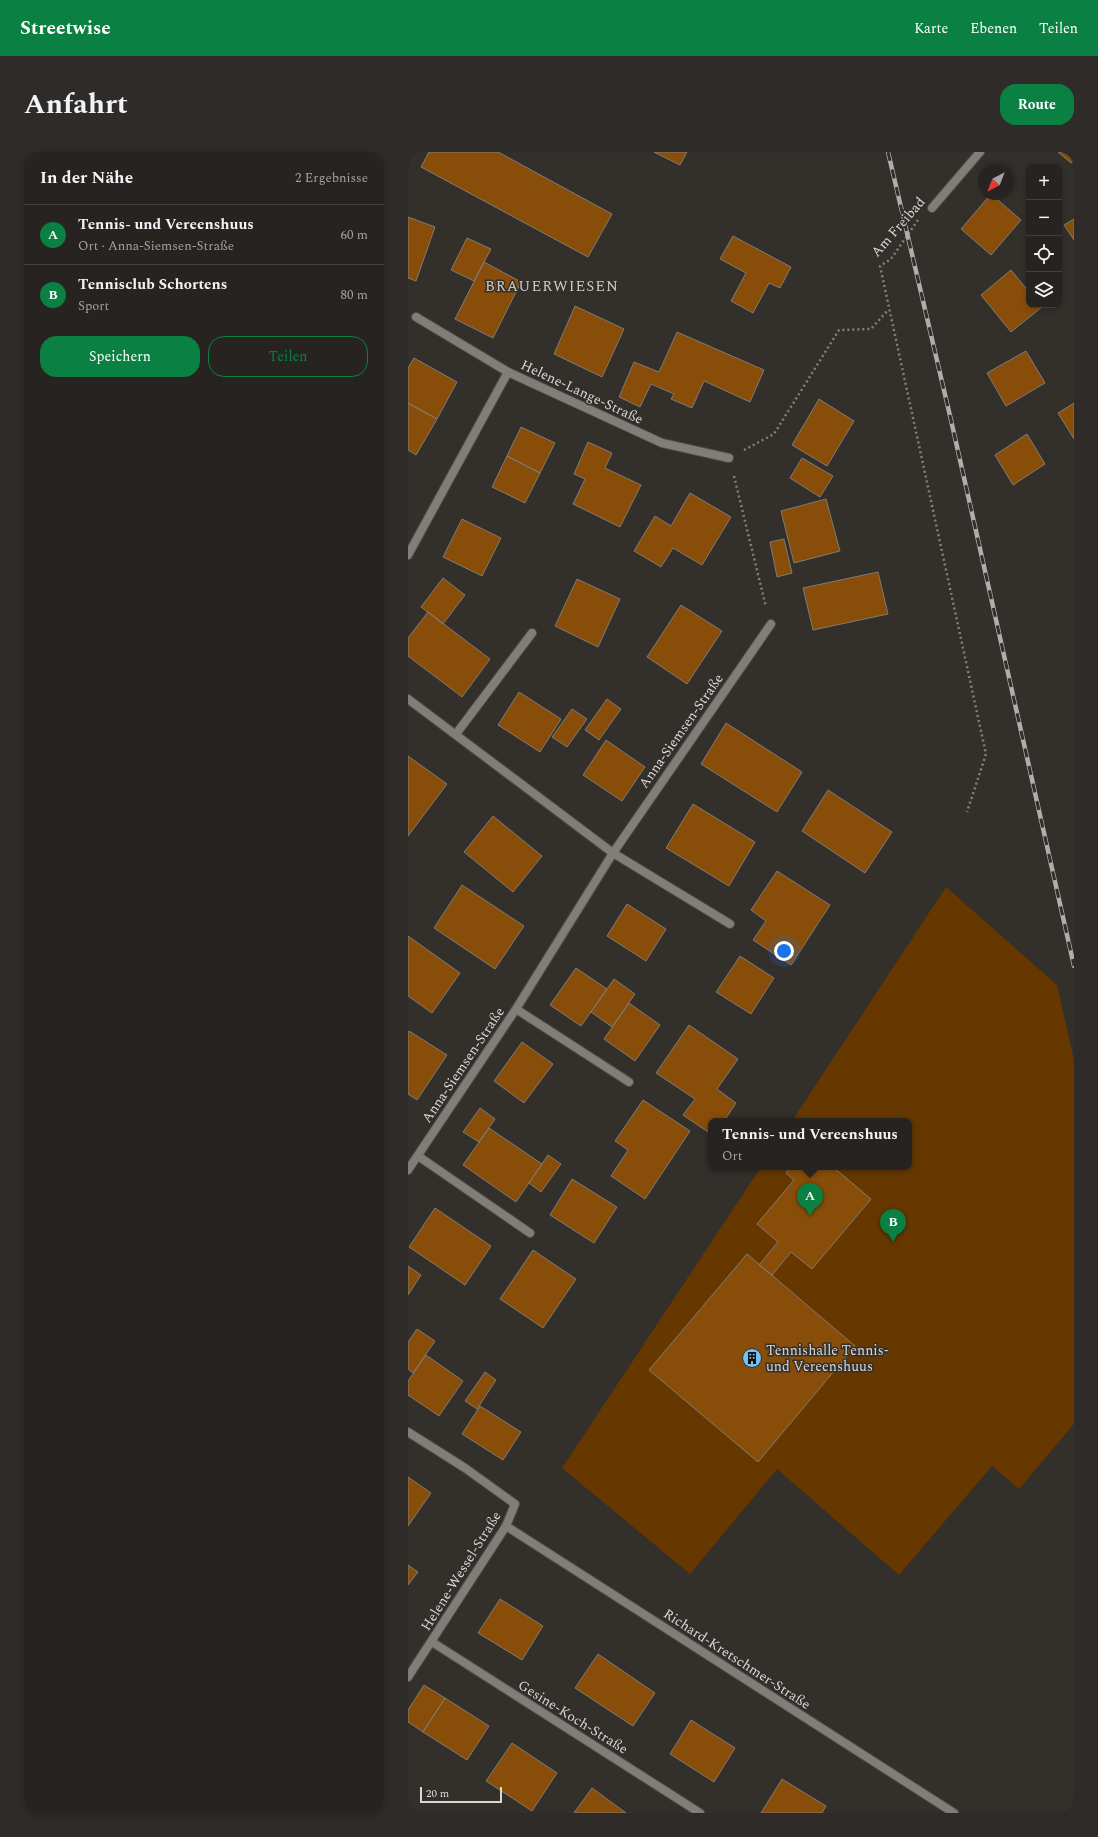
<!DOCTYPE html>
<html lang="de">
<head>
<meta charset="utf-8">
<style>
  body { margin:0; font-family:Spectral,serif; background:#2e2b29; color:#f1f3f6 }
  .controls { position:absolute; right:12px; top:12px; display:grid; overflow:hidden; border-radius:8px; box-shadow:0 2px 6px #0003 }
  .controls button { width:36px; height:36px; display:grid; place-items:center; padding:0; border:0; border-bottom:1px solid #42403e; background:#262320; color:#f1f3f6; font:20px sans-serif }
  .compass { position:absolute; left:570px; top:12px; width:36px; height:36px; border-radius:50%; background:#262320; box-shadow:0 2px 6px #0003; rotate:222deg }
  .scale { position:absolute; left:12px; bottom:10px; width:82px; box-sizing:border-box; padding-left:4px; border:2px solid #dad7d5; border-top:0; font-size:11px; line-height:14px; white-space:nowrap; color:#dad7d5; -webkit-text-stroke:3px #332f2b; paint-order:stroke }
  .you { position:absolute; left:376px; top:799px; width:14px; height:14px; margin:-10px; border:3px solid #fff; border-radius:50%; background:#1a73e8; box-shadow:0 0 0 6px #1a73e833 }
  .badge { display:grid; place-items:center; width:26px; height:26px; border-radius:50%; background:#0b8043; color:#fff; font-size:13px; font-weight:700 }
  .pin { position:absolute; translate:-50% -33px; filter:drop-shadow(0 1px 2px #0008) }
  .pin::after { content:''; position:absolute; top:21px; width:14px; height:12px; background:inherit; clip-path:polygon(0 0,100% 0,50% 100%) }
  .popup { position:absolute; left:300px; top:966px; width:204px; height:52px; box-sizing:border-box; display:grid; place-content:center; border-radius:8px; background:#262320; filter:drop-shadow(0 1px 3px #0005); font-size:13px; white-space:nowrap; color:#a4a4a5 }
  .popup b { font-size:15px; color:#f1f3f6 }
  .popup::after { content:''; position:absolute; left:50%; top:100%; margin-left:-8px; border:8px solid transparent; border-top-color:#262320 }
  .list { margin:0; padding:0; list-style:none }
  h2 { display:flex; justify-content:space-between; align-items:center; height:52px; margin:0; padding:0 16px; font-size:17px }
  h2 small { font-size:13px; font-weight:400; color:#a4a4a5 }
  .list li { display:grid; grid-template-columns:26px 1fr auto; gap:12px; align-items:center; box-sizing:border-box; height:60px; padding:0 16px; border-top:1px solid #42403e }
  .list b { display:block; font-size:15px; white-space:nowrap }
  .list p { margin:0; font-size:13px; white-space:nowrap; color:#a4a4a5 }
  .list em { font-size:13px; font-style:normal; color:#a4a4a5 }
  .actions { display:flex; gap:8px; padding:12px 16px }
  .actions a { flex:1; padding:9px 0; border:1px solid #0b8043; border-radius:16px; text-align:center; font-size:14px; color:#0b8043 }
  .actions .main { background:#0b8043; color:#fff }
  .icon { flex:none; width:22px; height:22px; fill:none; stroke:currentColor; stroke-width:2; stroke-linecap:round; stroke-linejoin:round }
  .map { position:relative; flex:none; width:666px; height:1661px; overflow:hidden; border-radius:16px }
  header { display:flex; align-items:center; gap:24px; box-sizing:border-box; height:56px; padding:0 20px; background:#0b8043; color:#fff }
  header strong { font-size:19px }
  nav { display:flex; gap:22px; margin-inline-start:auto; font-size:14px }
  .intro { display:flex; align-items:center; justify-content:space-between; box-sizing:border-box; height:96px; padding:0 24px }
  h1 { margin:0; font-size:28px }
  .button { padding:10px 18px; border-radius:16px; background:#0b8043; color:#fff; font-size:14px; font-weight:700 }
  main { display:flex; gap:24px; padding:0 24px }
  aside { flex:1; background:#262320; border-radius:16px; box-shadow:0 2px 6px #0003 }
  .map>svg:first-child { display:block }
  .green { fill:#663800 }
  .building { fill:#884e09; stroke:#807b77 }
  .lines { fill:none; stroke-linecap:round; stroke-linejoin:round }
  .service-casing { stroke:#504d4a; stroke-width:10 }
  .minor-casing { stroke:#504d4a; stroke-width:10 }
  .path { stroke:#83807d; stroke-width:2.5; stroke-dasharray:2 3; stroke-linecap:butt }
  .service { stroke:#827d79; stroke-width:8 }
  .minor { stroke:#827d79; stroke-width:8 }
  .rail-casing { stroke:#b0adab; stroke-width:4.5 }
  .rail { stroke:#332f2b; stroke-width:3; stroke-dasharray:9; stroke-linecap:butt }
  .labels { text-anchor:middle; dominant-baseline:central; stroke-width:3; stroke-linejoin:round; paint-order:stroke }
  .street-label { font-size:14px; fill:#dad7d5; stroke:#332f2b }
  .poi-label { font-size:14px; fill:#dad7d5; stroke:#332f2b; text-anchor:start }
  .neighbourhood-label { font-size:15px; letter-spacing:1px; fill:#ccc7c3; stroke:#332f2b }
</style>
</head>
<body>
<header>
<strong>Streetwise</strong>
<nav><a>Karte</a><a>Ebenen</a><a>Teilen</a></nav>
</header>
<div class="intro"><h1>Anfahrt</h1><a class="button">Route</a></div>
<main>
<aside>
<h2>In der Nähe<small>2 Ergebnisse</small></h2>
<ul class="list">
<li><span class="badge">A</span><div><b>Tennis- und Vereenshuus</b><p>Ort · Anna-Siemsen-Straße</p></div><em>60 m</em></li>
<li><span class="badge">B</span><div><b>Tennisclub Schortens</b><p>Sport</p></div><em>80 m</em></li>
</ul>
<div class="actions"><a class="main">Speichern</a><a>Teilen</a></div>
</aside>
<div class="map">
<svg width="666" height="1661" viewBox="0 0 666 1661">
  <rect width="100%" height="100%" fill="#332f2b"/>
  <path class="green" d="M538,735L649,833L666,908V1272L611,1337L584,1314L491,1423L369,1317L282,1422L154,1316L353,1015H501V969H384Z"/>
  <path class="building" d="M21,0H90L204,62L180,105L13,15Z
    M246,0H279L272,13Z
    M650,0H666V8L663,11Z
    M583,42L613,68L583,103L553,77Z
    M0,65L27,75L8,129L0,126Z
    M666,67V88L656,73Z
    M325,84L383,115L372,136L361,131L345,161L323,149L338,121L312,107Z
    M59,86L83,97L66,129L43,118Z
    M76,110L113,130L85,186L47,167Z
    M603,118L621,140V153H632L634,155L603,180L573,143Z
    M167,154L216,177L194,225L146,202Z
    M269,180L356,218L342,250L296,229L284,256L263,247L266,242L243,232L232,255L211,245L226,210L251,220Z
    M618,199L637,231L598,254L579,221Z
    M6,206L49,230L29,267L0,251V216Z
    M411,247L446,269L419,314L384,293Z
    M0,251L29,267L8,303L0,298Z
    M666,251V287L650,261Z
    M113,275L147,291L132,321L99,304Z
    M619,282L637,312L605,333L587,303Z
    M180,290L204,301L197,316L233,333L212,375L165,352L177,327L166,322Z
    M99,304L132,321L117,351L84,335Z
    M394,306L425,324L412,345L382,326Z
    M282,341L323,365L294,413L265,396L253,415L226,399L247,364L263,374Z
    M418,347L432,399L386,411L373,359Z
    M54,367L93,386L74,424L35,405Z
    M376,387L384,421L369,425L362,390Z
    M470,420L480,462L405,478L395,436Z
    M35,426L57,443L35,472L13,455Z
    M169,427L212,447L190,495L147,474Z
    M273,453L314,479L279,532L239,505Z
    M20,460L82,507L54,545L0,504V486Z
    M111,540L153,567L132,600L90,573Z
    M199,547L213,557L191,588L177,578Z
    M164,557L179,567L159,595L144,585Z
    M318,571L394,620L369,660L293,612Z
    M198,588L237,615L214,649L175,623Z
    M0,604L39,632L0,684Z
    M420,638L484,680L457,721L394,679Z
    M285,652L347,690L321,734L258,696Z
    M85,664L134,704L105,740L56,700Z
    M369,719L422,753L383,813L345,788L358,769L343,758Z
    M54,733L116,774L87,817L26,776Z
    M219,752L258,777L238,809L199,784Z
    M0,784L52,821L24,861L0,844Z
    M332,804L366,826L343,862L308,840Z
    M168,816L199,837L173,874L142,853Z
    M206,827L227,842L204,875L183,860Z
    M221,851L252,873L227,909L196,887Z
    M281,873L330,907L309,937L328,951L316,969H303V982L275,963L287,947L248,921Z
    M1,879L39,903L9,948L0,942V881Z
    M114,890L145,912L116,951L86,929Z
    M235,948L282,979L237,1047L203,1024L220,998L207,989Z
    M72,956L87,967L71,990L55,980Z
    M81,976L134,1012L108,1050L55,1013Z
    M140,1003L153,1012L133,1040L121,1031Z
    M383,1015H425L463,1047L404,1117L383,1100L364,1123L351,1113L370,1090L349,1072L386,1028L378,1021Z
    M164,1027L209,1055L186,1091L142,1063Z
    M27,1056L83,1094L57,1133L1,1095Z
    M125,1098L168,1127L135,1176L92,1147Z
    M339,1102L447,1194L350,1310L241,1218Z
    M0,1114L13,1123L0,1143Z
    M9,1177L27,1189L5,1221L0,1217V1190Z
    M18,1203L55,1229L31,1264L0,1243V1229Z
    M77,1220L88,1228L69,1257L57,1249Z
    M72,1254L113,1280L95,1308L54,1282Z
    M0,1325L23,1341L0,1374Z
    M0,1413L10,1420L0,1433Z
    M92,1447L135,1474L114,1508L70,1481Z
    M190,1502L247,1541L225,1574L167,1536Z
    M16,1533L37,1546L15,1580L0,1570V1558Z
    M37,1546L81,1574L59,1608L15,1580Z
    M283,1568L327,1596L306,1630L262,1602Z
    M104,1591L149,1621L124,1659L78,1629Z
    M374,1627L418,1654L414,1661H353Z
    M184,1636L218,1661H166Z"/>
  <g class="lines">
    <g class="service-casing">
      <path id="service" d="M8,165L100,220
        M48,582L124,481"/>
    </g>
    <g class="minor-casing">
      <path id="minor" d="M524,56L572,0
        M0,403L100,220L254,291L321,306
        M0,547L205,701L322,772
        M108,857L205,701L363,472
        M10,1004L122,1081
        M0,1018L108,857L221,930
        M0,1280L57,1316L107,1352L98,1374L0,1525
        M98,1374L546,1661
        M24,1490L292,1661"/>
    </g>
    <path class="path" d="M510,68L483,107L472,114L578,602L559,660
      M336,298L366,282L431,178L463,177L480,158
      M326,324L358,455"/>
    <use href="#service" class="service"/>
    <use href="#minor" class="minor"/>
    <g class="rail-casing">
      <path id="rail" d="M480,0L543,268L666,814"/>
    </g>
    <use href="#rail" class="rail"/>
  </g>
  <defs>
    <g id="building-disc" transform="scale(1)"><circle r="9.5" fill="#71c1f5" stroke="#332f2b"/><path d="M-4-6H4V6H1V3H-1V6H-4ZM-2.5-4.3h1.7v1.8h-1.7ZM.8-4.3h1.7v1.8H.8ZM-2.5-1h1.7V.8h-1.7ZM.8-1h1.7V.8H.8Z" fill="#111"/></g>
  </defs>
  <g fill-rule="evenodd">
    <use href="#building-disc" x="344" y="1206"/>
  </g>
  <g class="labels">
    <g class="street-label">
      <text transform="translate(490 75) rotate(-49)">Am Freibad</text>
      <text transform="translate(174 240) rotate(25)">Helene-Lange-Straße</text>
      <text transform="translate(273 579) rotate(-55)">Anna-Siemsen-Straße</text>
      <text transform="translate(55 913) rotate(-56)">Anna-Siemsen-Straße</text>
      <text transform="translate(53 1419) rotate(-58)">Helene-Wessel-Straße</text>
      <text transform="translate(329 1507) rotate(33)">Richard-Kretschmer-Straße</text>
      <text transform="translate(165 1565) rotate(32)">Gesine-Koch-Straße</text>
    </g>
    <g class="poi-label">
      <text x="358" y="1198">Tennishalle Tennis-<tspan x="358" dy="16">und Vereenshuus</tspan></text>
    </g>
    <g class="neighbourhood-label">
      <text x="144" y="134">BRAUERWIESEN</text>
    </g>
  </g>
</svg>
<div class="controls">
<button>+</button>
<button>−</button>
<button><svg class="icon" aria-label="locate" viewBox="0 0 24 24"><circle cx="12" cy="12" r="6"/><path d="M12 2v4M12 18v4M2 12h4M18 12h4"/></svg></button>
<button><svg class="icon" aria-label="layers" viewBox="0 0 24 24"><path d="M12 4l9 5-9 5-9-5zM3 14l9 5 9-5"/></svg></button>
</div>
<svg class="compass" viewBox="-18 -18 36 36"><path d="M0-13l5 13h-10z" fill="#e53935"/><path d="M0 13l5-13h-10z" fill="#a4a4a5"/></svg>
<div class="scale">20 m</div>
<div class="you"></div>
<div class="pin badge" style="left:402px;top:1064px">A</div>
<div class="popup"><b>Tennis- und Vereenshuus</b>Ort</div>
<div class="pin badge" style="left:485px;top:1090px">B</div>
</div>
</main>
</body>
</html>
